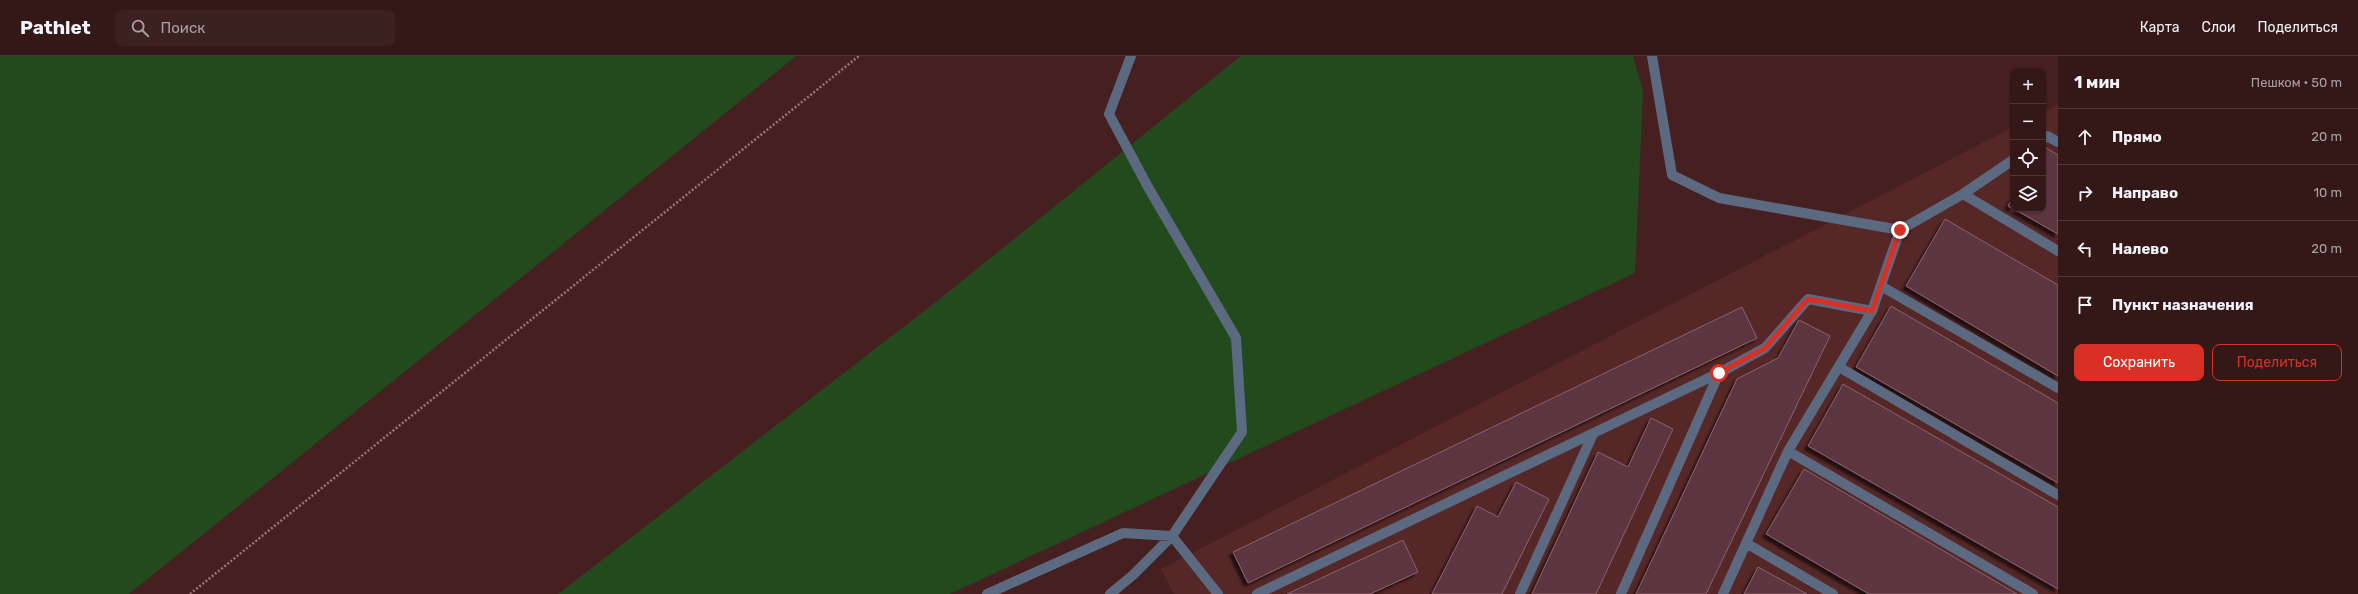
<!DOCTYPE html>
<html lang="ru">
<head>
<meta charset="utf-8">
<style>
  body { margin:0; font-family:Rubik,sans-serif; background:#3c2121; color:#f1f3f6 }
  .controls { position:absolute; right:12px; top:12px; display:grid; overflow:hidden; border-radius:8px; box-shadow:0 1px 3px #0004 }
  .controls button { width:36px; height:36px; display:grid; place-items:center; padding:0; border:0; border-bottom:1px solid #4e3737; background:#341818; color:#f1f3f6; font:20px sans-serif }
  .stop { position:absolute; width:12px; height:12px; margin:-9px; border:3px solid #d93025; border-radius:50%; background:#fff }
  .stop.end { background:#d93025; border-color:#fff; box-shadow:0 1px 4px #0008 }
  .list { margin:0; padding:0; list-style:none }
  h2 { display:flex; justify-content:space-between; align-items:center; height:52px; margin:0; padding:0 16px; font-size:17px }
  h2 small { font-size:13px; font-weight:400; color:#a9a0a2 }
  .list li { display:grid; grid-template-columns:26px 1fr auto; gap:12px; align-items:center; box-sizing:border-box; height:56px; padding:0 16px; border-top:1px solid #4e3737 }
  .list b { display:block; font-size:15px; white-space:nowrap }
  .list em { font-size:13px; font-style:normal; color:#a9a0a2 }
  .actions { display:flex; gap:8px; padding:12px 16px }
  .actions a { flex:1; padding:9px 0; border:1px solid #d93025; border-radius:8px; text-align:center; font-size:14px; color:#d93025 }
  .actions .main { background:#d93025; color:#fff }
  .icon { flex:none; width:22px; height:22px; fill:none; stroke:currentColor; stroke-width:2; stroke-linecap:round; stroke-linejoin:round }
  .map { position:relative; flex:none; width:2058px; height:538px; overflow:hidden }
  header { display:flex; align-items:center; gap:24px; box-sizing:border-box; height:56px; padding:0 20px; background:#341818; border-bottom:1px solid #4e3737 }
  header strong { font-size:19px }
  nav { display:flex; gap:22px; margin-inline-start:auto; font-size:14px }
  .search { width:280px; height:36px; background:#3c2121; display:flex; align-items:center; gap:10px; box-sizing:border-box; padding:0 14px; border-radius:8px; color:#a9a0a2; font-size:15px }
  main { display:flex }
  aside { flex:1; background:#341818 }
  .map>svg:first-child { display:block }
  .built { fill:#552727 }
  .green { fill:#234a1d }
  .building { fill:#5d3641; stroke:#8d626d; filter:url(#shadow) }
  .lines { fill:none; stroke-linecap:round; stroke-linejoin:round }
  .path { stroke:#977777; stroke-width:2.5; stroke-dasharray:2 2; stroke-linecap:butt }
  .service { stroke:#5c6a81; stroke-width:10 }
  .route { stroke:#d93025; stroke-width:5 }
</style>
</head>
<body>
<header>
<strong>Pathlet</strong>
<div class="search"><svg class="icon" aria-label="search" viewBox="0 0 24 24"><circle cx="10" cy="10" r="6"/><path d="M15 15l6 6"/></svg>Поиск</div>
<nav><a>Карта</a><a>Слои</a><a>Поделиться</a></nav>
</header>
<main>
<div class="map">
<svg width="2058" height="538" viewBox="0 0 2058 538">
  <defs>
    <filter id="shadow"><feDropShadow dx="-3.5" dy="3.5" stdDeviation="1" flood-color="#0009"/></filter>
  </defs>
  <rect width="100%" height="100%" fill="#462020"/>
  <path class="built" d="M2058,48V538H1174L1161,513L2013,71V153H2043V56Z"/>
  <path class="green" d="M0,0H796L129,538H0Z
    M1241,0H1633L1643,36L1635,217L950,538H558L941,242Z"/>
  <path class="building" d="M2043,90L2058,99V178L2014,153H2043Z
    M2013,141V153L2008,150Z
    M1945,163L2058,229V320L1906,230Z
    M1891,250L2058,347V427L1856,311Z
    M1742,251L1757,282L1248,527L1233,496Z
    M1799,264L1830,280L1706,538H1636L1737,323L1778,302Z
    M1843,328L2058,451V533L1808,390Z
    M1651,362L1673,373L1596,538H1532L1598,396L1628,411Z
    M1804,413L2017,538H1869L1766,478Z
    M1516,426L1549,443L1502,538H1432L1477,450L1498,461Z
    M1403,484L1418,516L1370,538H1287Z
    M1758,511L1807,538H1744Z"/>
  <g class="lines">
    <path class="path" d="M190,538L859,0"/>
    <path class="service" d="M1652,0L1672,119L1719,142L1900,174
      M2043,83L2047,80L2058,86
      M1963,138L2013,104
      M1881,230L2058,332
      M1839,311L2058,439
      M1788,395L2033,538
      M1746,487L1833,538
      M987,538L1123,477L1172,480L1218,538
      M1110,538L1133,519L1172,480L1242,376L1236,282L1148,131L1109,58L1131,0
      M1257,538L1719,317L1765,292L1808,243L1872,255
      M1520,538L1593,378
      M1621,538L1719,317
      M1723,538L1788,395L1872,255L1900,174L1963,138L2058,195"/>
  </g>
  <g class="lines">
    <path class="route" d="M1719,317L1765,292L1808,243L1872,255L1900,174"/>
  </g>
</svg>
<div class="controls">
<button>+</button>
<button>−</button>
<button><svg class="icon" aria-label="locate" viewBox="0 0 24 24"><circle cx="12" cy="12" r="6"/><path d="M12 2v4M12 18v4M2 12h4M18 12h4"/></svg></button>
<button><svg class="icon" aria-label="layers" viewBox="0 0 24 24"><path d="M12 4l9 5-9 5-9-5zM3 14l9 5 9-5"/></svg></button>
</div>
<div class="stop" style="left:1719px;top:317px"></div>
<div class="stop end" style="left:1900px;top:174px"></div>
</div>
<aside>
<h2>1 мин<small>Пешком · 50 m</small></h2>
<ul class="list">
<li><svg class="icon" aria-label="ahead" viewBox="0 0 24 24"><path d="M12 20V5M6 11l6-6 6 6"/></svg><div><b>Прямо</b></div><em>20 m</em></li>
<li><svg class="icon" aria-label="right" viewBox="0 0 24 24"><path d="M7 20v-9h11M14 6l5 5-5 5"/></svg><div><b>Направо</b></div><em>10 m</em></li>
<li><svg class="icon" aria-label="left" viewBox="0 0 24 24"><path d="M17 20v-9H6M10 6l-5 5 5 5"/></svg><div><b>Налево</b></div><em>20 m</em></li>
<li><svg class="icon" aria-label="arrive" viewBox="0 0 24 24"><path d="M6 21V4h12l-3 4 3 4H6"/></svg><div><b>Пункт назначения</b></div></li>
</ul>
<div class="actions"><a class="main">Сохранить</a><a>Поделиться</a></div>
</aside>
</main>
</body>
</html>
